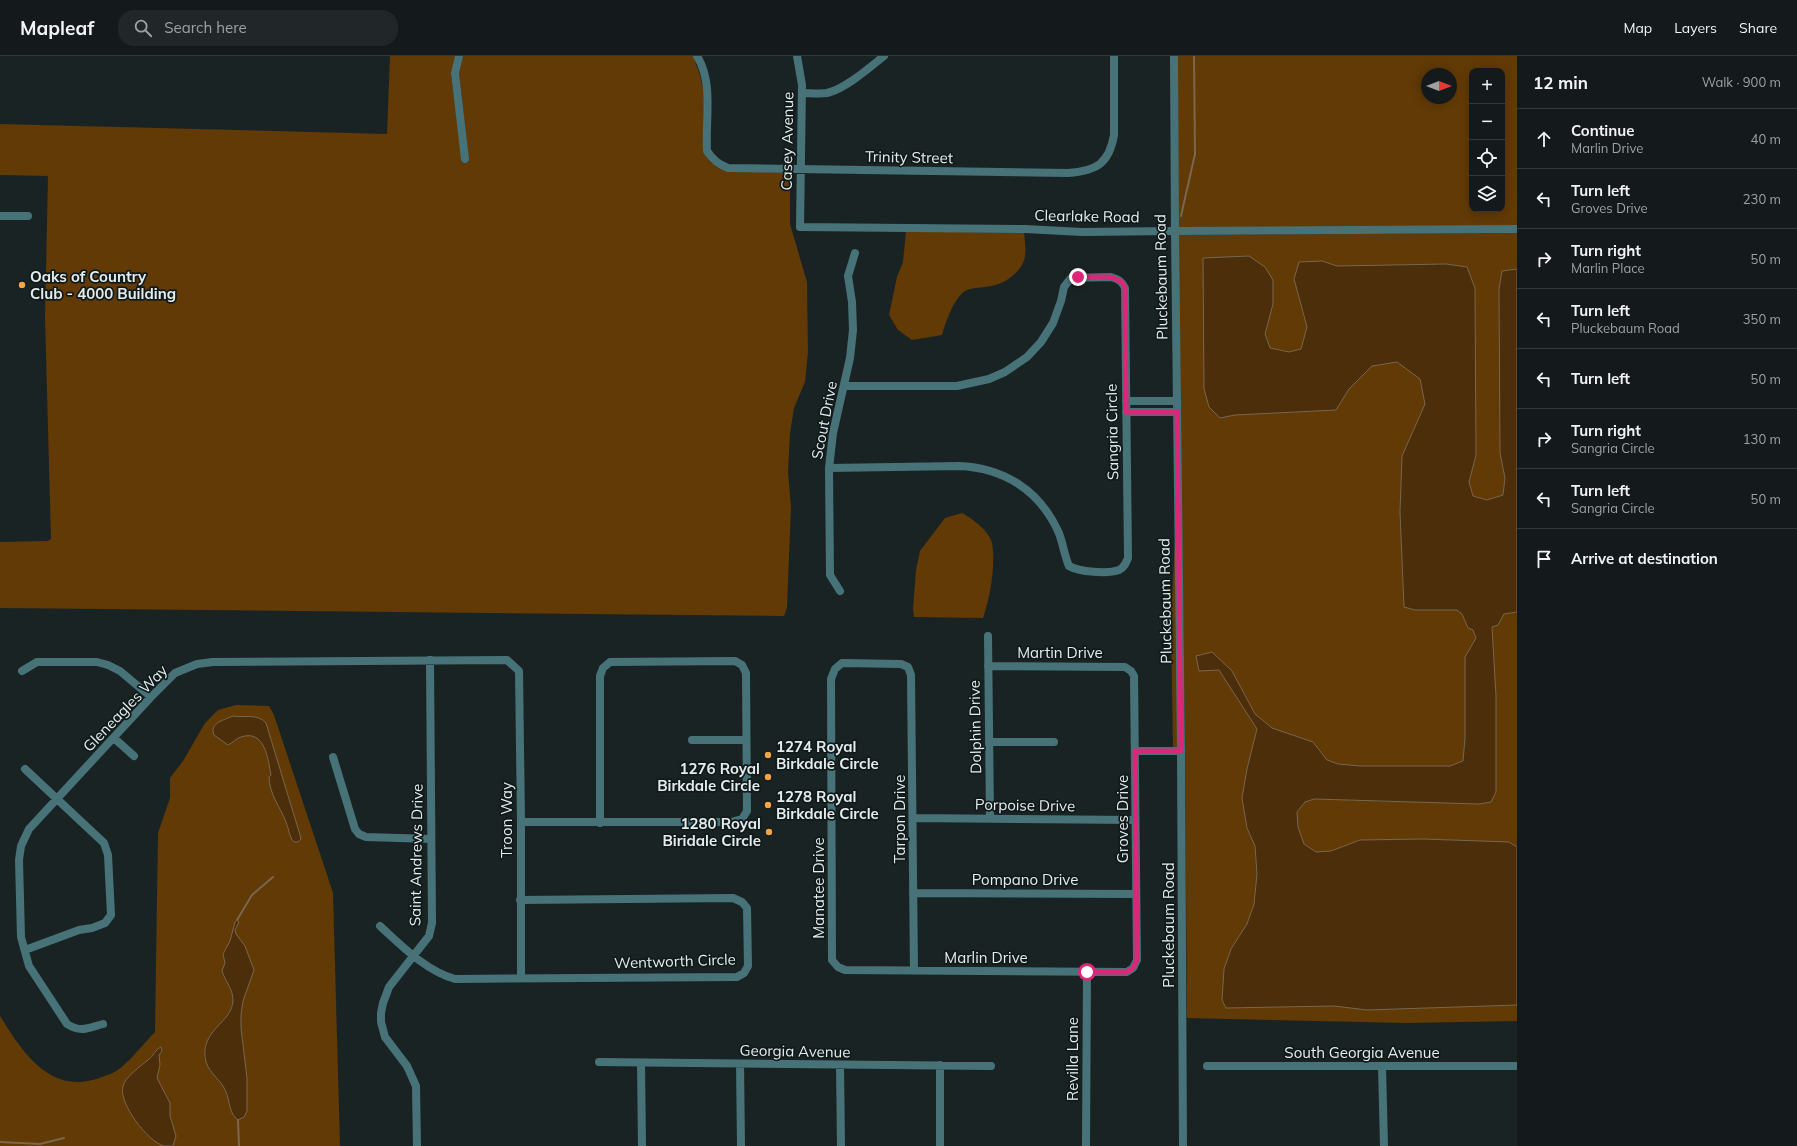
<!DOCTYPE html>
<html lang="en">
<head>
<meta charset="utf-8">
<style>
  body { margin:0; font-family:Mulish,sans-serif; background:#212728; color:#f1f3f6 }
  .controls { position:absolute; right:12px; top:12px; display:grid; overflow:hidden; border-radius:8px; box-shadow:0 2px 10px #0003 }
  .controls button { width:36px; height:36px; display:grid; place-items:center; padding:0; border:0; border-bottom:1px solid #33383a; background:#141a1b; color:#f1f3f6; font:20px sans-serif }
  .compass { position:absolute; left:1421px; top:12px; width:36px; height:36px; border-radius:50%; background:#141a1b; box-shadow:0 2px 10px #0003; rotate:90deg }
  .stop { position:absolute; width:12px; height:12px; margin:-9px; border:3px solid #db2777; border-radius:50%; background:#fff }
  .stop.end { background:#db2777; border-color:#fff; box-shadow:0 1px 4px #0008 }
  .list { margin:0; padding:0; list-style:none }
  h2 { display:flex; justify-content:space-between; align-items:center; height:52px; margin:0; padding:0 16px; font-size:17px }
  h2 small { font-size:13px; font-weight:400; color:#9da1a3 }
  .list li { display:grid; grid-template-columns:26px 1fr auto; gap:12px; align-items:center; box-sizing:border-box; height:60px; padding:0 16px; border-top:1px solid #33383a }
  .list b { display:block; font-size:15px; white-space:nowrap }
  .list p { margin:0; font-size:13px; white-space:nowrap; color:#9da1a3 }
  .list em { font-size:13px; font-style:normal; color:#9da1a3 }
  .icon { flex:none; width:22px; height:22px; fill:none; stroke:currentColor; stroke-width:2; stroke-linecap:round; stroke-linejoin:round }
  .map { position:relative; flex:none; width:1517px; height:1090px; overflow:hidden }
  header { display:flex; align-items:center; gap:24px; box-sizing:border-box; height:56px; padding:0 20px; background:#141a1b; border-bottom:1px solid #33383a }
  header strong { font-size:19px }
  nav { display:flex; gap:22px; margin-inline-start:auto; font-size:14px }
  .search { width:280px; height:36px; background:#212728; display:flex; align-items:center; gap:10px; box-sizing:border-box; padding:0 14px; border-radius:16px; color:#9da1a3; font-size:15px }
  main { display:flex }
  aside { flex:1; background:#141a1b }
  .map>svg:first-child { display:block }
  .green { fill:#613a06; fill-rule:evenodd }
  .water { fill:#4c2e0a; stroke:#7a674e }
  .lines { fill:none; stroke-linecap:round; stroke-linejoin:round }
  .stream { stroke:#7a674e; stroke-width:2 }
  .minor { stroke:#477378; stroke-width:8 }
  .tertiary { stroke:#477378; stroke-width:8 }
  .route { stroke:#db2777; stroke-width:5 }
  .poi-dot { fill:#f5a345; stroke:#111a1b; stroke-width:1.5 }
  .labels { text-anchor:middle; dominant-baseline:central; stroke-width:3.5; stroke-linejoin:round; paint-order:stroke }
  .street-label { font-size:15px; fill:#e5ecec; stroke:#111a1b }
  .poi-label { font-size:15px; font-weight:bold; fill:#e5ecec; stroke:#111a1b; text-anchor:start }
</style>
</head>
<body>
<header>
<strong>Mapleaf</strong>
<div class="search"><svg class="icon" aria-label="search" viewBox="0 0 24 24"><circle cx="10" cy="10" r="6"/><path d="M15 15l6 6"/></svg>Search here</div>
<nav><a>Map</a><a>Layers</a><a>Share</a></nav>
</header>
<main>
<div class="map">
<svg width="1517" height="1090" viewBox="0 0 1517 1090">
  <rect width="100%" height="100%" fill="#1a2324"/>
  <path class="green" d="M390,0H455L451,17L462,107L469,106L459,17L463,0H693L700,19L704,38V96L709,105L717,111L727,115L790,117V168L807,226L808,296L805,326L794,352L790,377L788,416L791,451L787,552L784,560L0,552V486L48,485L51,483L45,262L48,120L0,119V68L387,78Z
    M1178,0H1517V170L1178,172ZM1472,15H1502V153H1472ZM1427,18H1451V42H1427Z
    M906,175L1024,177C1025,185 1027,199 1023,207C1017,219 1004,228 991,230C984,232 974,231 967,234C954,240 946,266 942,279L912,284L898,274L889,259L897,221L903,206Z
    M1517,177V213L1502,216L1499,233L1500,397L1505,422L1503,439L1487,444L1473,440L1469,426L1476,399L1475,232L1467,211L1446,208L1337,210L1322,205L1294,223L1307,271L1301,293L1289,296L1270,292L1265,278L1273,248L1249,200L1203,202L1220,362L1235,359L1336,354L1349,333L1372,310L1397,306L1421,323L1425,348L1402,400L1400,456L1404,550L1415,554L1457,553L1462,558L1468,572L1473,573L1476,582L1465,602V682L1463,705L1450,710H1360L1338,708L1327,704L1313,686L1272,672L1255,658L1243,635L1219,614L1257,673L1247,713L1242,742L1247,772L1255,790L1257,818L1254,848L1247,868L1231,893L1224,913L1222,944L1234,952L1334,950L1367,954L1517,949V965L1407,967L1187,962L1185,695L1178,179Z
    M962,457C973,463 989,475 992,487C996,509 990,541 983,562L914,561L913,553L916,514L920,495L945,462Z
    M1175,484L1178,692H1173L1171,563Z
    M1517,556V791L1509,786L1360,784L1331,795L1316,796L1304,788L1298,771L1297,756L1305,746L1314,743L1402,746L1496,736V640L1492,571L1498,569L1504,558Z
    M236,649L269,650L274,659L333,837L340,1090H0V960C23,997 51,1041 102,1021C106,1019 112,1018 116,1015C127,1009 145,986 155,976L158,777L170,742V722L183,705L205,667L218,654Z"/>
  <path class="water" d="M1249,200L1265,211L1273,224V248L1265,278L1270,292L1289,296L1301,293L1307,271L1294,223L1299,206L1322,205L1337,210L1446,208L1467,211L1475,232L1476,399L1469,426L1473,440L1487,444L1503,439L1505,422L1500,397L1499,233L1502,215L1517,213V556L1504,558L1498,569L1492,571L1496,640V736L1491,746L1479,748L1314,743L1305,746L1297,756L1298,771L1304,788L1316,796L1331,795L1360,784L1423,783L1509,786L1517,791V949L1367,954L1334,950L1226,952L1222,944L1224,913L1231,893L1247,868L1254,848L1257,818L1255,790L1247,772L1242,742L1247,713L1257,673L1219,614L1199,615L1196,600L1212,596L1232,615L1255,658L1272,672L1313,686L1327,704L1338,708L1360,710H1450L1463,705L1465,682V601L1476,582L1473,574L1468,572L1462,558L1457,554H1415L1404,551L1400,456L1402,400L1425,348L1420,323L1397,306L1372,310L1349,333L1336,354L1235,359L1220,362L1209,351L1204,333L1203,202Z
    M233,660C245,662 257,657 266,667L300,779L301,783L298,786H294C289,781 289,773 286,766C280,751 269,737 269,721L271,719C268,703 265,673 241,681C236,682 233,687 228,689L214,679C209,667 224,664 233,660Z
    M237,864L239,866L235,874L236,878L245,890L254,914L243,945L241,959V972L247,1022V1055L244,1061L238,1064C229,1058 230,1045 226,1036C222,1025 210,1018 206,1006C198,974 233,967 233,944C233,933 225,925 222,915L225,907L223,898L230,885L235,866Z
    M161,991L162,995L159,999L160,1009L157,1022L170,1047V1060L176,1080L173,1090C171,1090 167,1090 164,1090C148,1086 118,1047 123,1030C124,1022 142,1009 148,1004C153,1000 156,993 161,991Z"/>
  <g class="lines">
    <path class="stream" d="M1181,160L1195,98L1194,0
      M237,864L252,839L273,821
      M238,1064L239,1090
      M0,1086L40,1088L64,1082"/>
    <path class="minor" d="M459,0L455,17L465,103
      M697,0C714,27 705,65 707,95C713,104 718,108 728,112L1068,117C1096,115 1109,108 1114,79V0
      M797,0L802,29L800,171L1025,173L1082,176L1175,175
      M802,37C810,37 819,38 827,37C845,33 869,12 884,0
      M0,160H28
      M1126,345H1177
      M1126,356H1177
      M829,412L959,410C1004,412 1039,434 1058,475C1063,486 1064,499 1069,510C1079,516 1108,518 1119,514C1124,512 1126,507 1128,502L1125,232C1122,225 1118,223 1111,221L1071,222L1064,231L1061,245L1053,267L1041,286L1027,301L1005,316L989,323L957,330H845
      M840,535L830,519L829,412L833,377L850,302L853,274L852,246L848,220L855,197
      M988,580L990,762
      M22,615L37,606H97L108,609L120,615L151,641
      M114,682L134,700
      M692,684H746
      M989,686H1054
      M1135,695H1181
      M333,701L355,773L359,778L366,781L431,783
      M25,713L104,787L108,799L111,859L105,867L92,872L79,874L25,894
      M914,762L1135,764
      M521,766H731L742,763L747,755L746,617L742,609L735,605L610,606L603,612L600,620V767
      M913,837L1136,838
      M380,870C402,890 426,915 455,923L737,921L744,917L748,910L747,852L742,846L733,842L520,844
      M914,915L911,619L908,611L901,608L842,607L835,613L831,623L832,904L838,911L845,914L1127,916L1133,912L1137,904L1134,620L1131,615L1125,611L988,610
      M103,968C88,972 81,977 67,968L29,910L21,881L19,804L21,790L29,773L151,641L175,617L197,608L213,606L507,604L519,615L521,766V922
      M599,1006L991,1010
      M641,1007L642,1090
      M740,1008L741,1090
      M840,1009L841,1090
      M940,1009V1090
      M1207,1010H1517
      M1382,1010L1384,1090
      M417,1090L416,1030L407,1010L385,981L381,966V957L383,947L389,931L429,880L432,867L430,604
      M1086,1090L1087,916"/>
    <path class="tertiary" d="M1174,0L1175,175L1181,695L1183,1090
      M1175,175L1517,173"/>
  </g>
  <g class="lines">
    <path class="route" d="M1078,221H1111L1122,226L1125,232L1126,356H1177L1181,695H1135L1137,904L1133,912L1127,916H1087"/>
  </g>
  <g class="poi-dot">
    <circle cx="22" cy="229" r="4"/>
    <circle cx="768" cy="699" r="4"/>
    <circle cx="768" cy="721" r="4"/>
    <circle cx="768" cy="749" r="4"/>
    <circle cx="769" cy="776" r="4"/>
  </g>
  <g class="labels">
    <g class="street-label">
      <text transform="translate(787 85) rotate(-89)">Casey Avenue</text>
      <text transform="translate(909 101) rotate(1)">Trinity Street</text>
      <text transform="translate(1087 160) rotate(1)">Clearlake Road</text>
      <text transform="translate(1161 221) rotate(-91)">Pluckebaum Road</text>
      <text transform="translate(824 364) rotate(-79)">Scout Drive</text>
      <text transform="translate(1112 376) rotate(-91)">Sangria Circle</text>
      <text transform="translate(1165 545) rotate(-91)">Pluckebaum Road</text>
      <text x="1060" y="596">Martin Drive</text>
      <text transform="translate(125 652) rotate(-46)">Gleneagles Way</text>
      <text transform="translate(975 671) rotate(-91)">Dolphin Drive</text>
      <text transform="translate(1025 749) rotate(1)">Porpoise Drive</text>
      <text transform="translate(899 763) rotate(-90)">Tarpon Drive</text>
      <text transform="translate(1122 763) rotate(-90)">Groves Drive</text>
      <text transform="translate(506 764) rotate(-90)">Troon Way</text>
      <text transform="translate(416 799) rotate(-89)">Saint Andrews Drive</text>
      <text x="1025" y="823">Pompano Drive</text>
      <text transform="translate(818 832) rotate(-90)">Manatee Drive</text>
      <text transform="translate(1168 869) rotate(-90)">Pluckebaum Road</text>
      <text x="986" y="901">Marlin Drive</text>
      <text transform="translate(675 905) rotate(-2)">Wentworth Circle</text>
      <text transform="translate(795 995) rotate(1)">Georgia Avenue</text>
      <text x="1362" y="996">South Georgia Avenue</text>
      <text transform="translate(1072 1003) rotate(-90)">Revilla Lane</text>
    </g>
    <g class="poi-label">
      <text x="30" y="220">Oaks of Country<tspan x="30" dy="17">Club - 4000 Building</tspan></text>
      <text x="776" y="690">1274 Royal<tspan x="776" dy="17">Birkdale Circle</tspan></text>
      <text x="760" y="712" text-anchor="end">1276 Royal<tspan x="760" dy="17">Birkdale Circle</tspan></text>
      <text x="776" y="740">1278 Royal<tspan x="776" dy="17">Birkdale Circle</tspan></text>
      <text x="761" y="767" text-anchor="end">1280 Royal<tspan x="761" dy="17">Biridale Circle</tspan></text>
    </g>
  </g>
</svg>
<div class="controls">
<button>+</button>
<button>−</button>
<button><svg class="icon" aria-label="locate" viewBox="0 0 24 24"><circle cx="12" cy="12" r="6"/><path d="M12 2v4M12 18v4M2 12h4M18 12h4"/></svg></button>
<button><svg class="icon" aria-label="layers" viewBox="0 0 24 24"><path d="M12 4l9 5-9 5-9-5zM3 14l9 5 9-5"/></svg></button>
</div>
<svg class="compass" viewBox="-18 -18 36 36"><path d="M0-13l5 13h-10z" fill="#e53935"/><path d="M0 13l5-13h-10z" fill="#9da1a3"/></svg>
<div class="stop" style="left:1087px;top:916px"></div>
<div class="stop end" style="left:1078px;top:221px"></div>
</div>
<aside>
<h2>12 min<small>Walk · 900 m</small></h2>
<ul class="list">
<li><svg class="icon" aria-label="ahead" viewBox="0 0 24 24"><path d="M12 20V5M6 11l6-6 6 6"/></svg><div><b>Continue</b><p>Marlin Drive</p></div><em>40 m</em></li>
<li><svg class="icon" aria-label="left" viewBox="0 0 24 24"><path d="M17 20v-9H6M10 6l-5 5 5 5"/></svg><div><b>Turn left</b><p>Groves Drive</p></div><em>230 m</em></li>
<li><svg class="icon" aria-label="right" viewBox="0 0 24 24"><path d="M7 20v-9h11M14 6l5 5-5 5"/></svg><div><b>Turn right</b><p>Marlin Place</p></div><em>50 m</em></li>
<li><svg class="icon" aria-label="left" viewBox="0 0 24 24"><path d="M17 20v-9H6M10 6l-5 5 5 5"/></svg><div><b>Turn left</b><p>Pluckebaum Road</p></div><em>350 m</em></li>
<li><svg class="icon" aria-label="left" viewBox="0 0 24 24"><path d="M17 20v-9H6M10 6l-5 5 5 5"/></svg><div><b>Turn left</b></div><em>50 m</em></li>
<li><svg class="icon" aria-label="right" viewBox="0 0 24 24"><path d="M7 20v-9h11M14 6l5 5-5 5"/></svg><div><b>Turn right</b><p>Sangria Circle</p></div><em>130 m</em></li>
<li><svg class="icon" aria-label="left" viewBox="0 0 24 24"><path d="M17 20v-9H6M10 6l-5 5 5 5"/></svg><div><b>Turn left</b><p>Sangria Circle</p></div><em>50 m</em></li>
<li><svg class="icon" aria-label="arrive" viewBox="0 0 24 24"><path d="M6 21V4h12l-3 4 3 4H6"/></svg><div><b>Arrive at destination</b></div></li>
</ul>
</aside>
</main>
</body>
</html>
